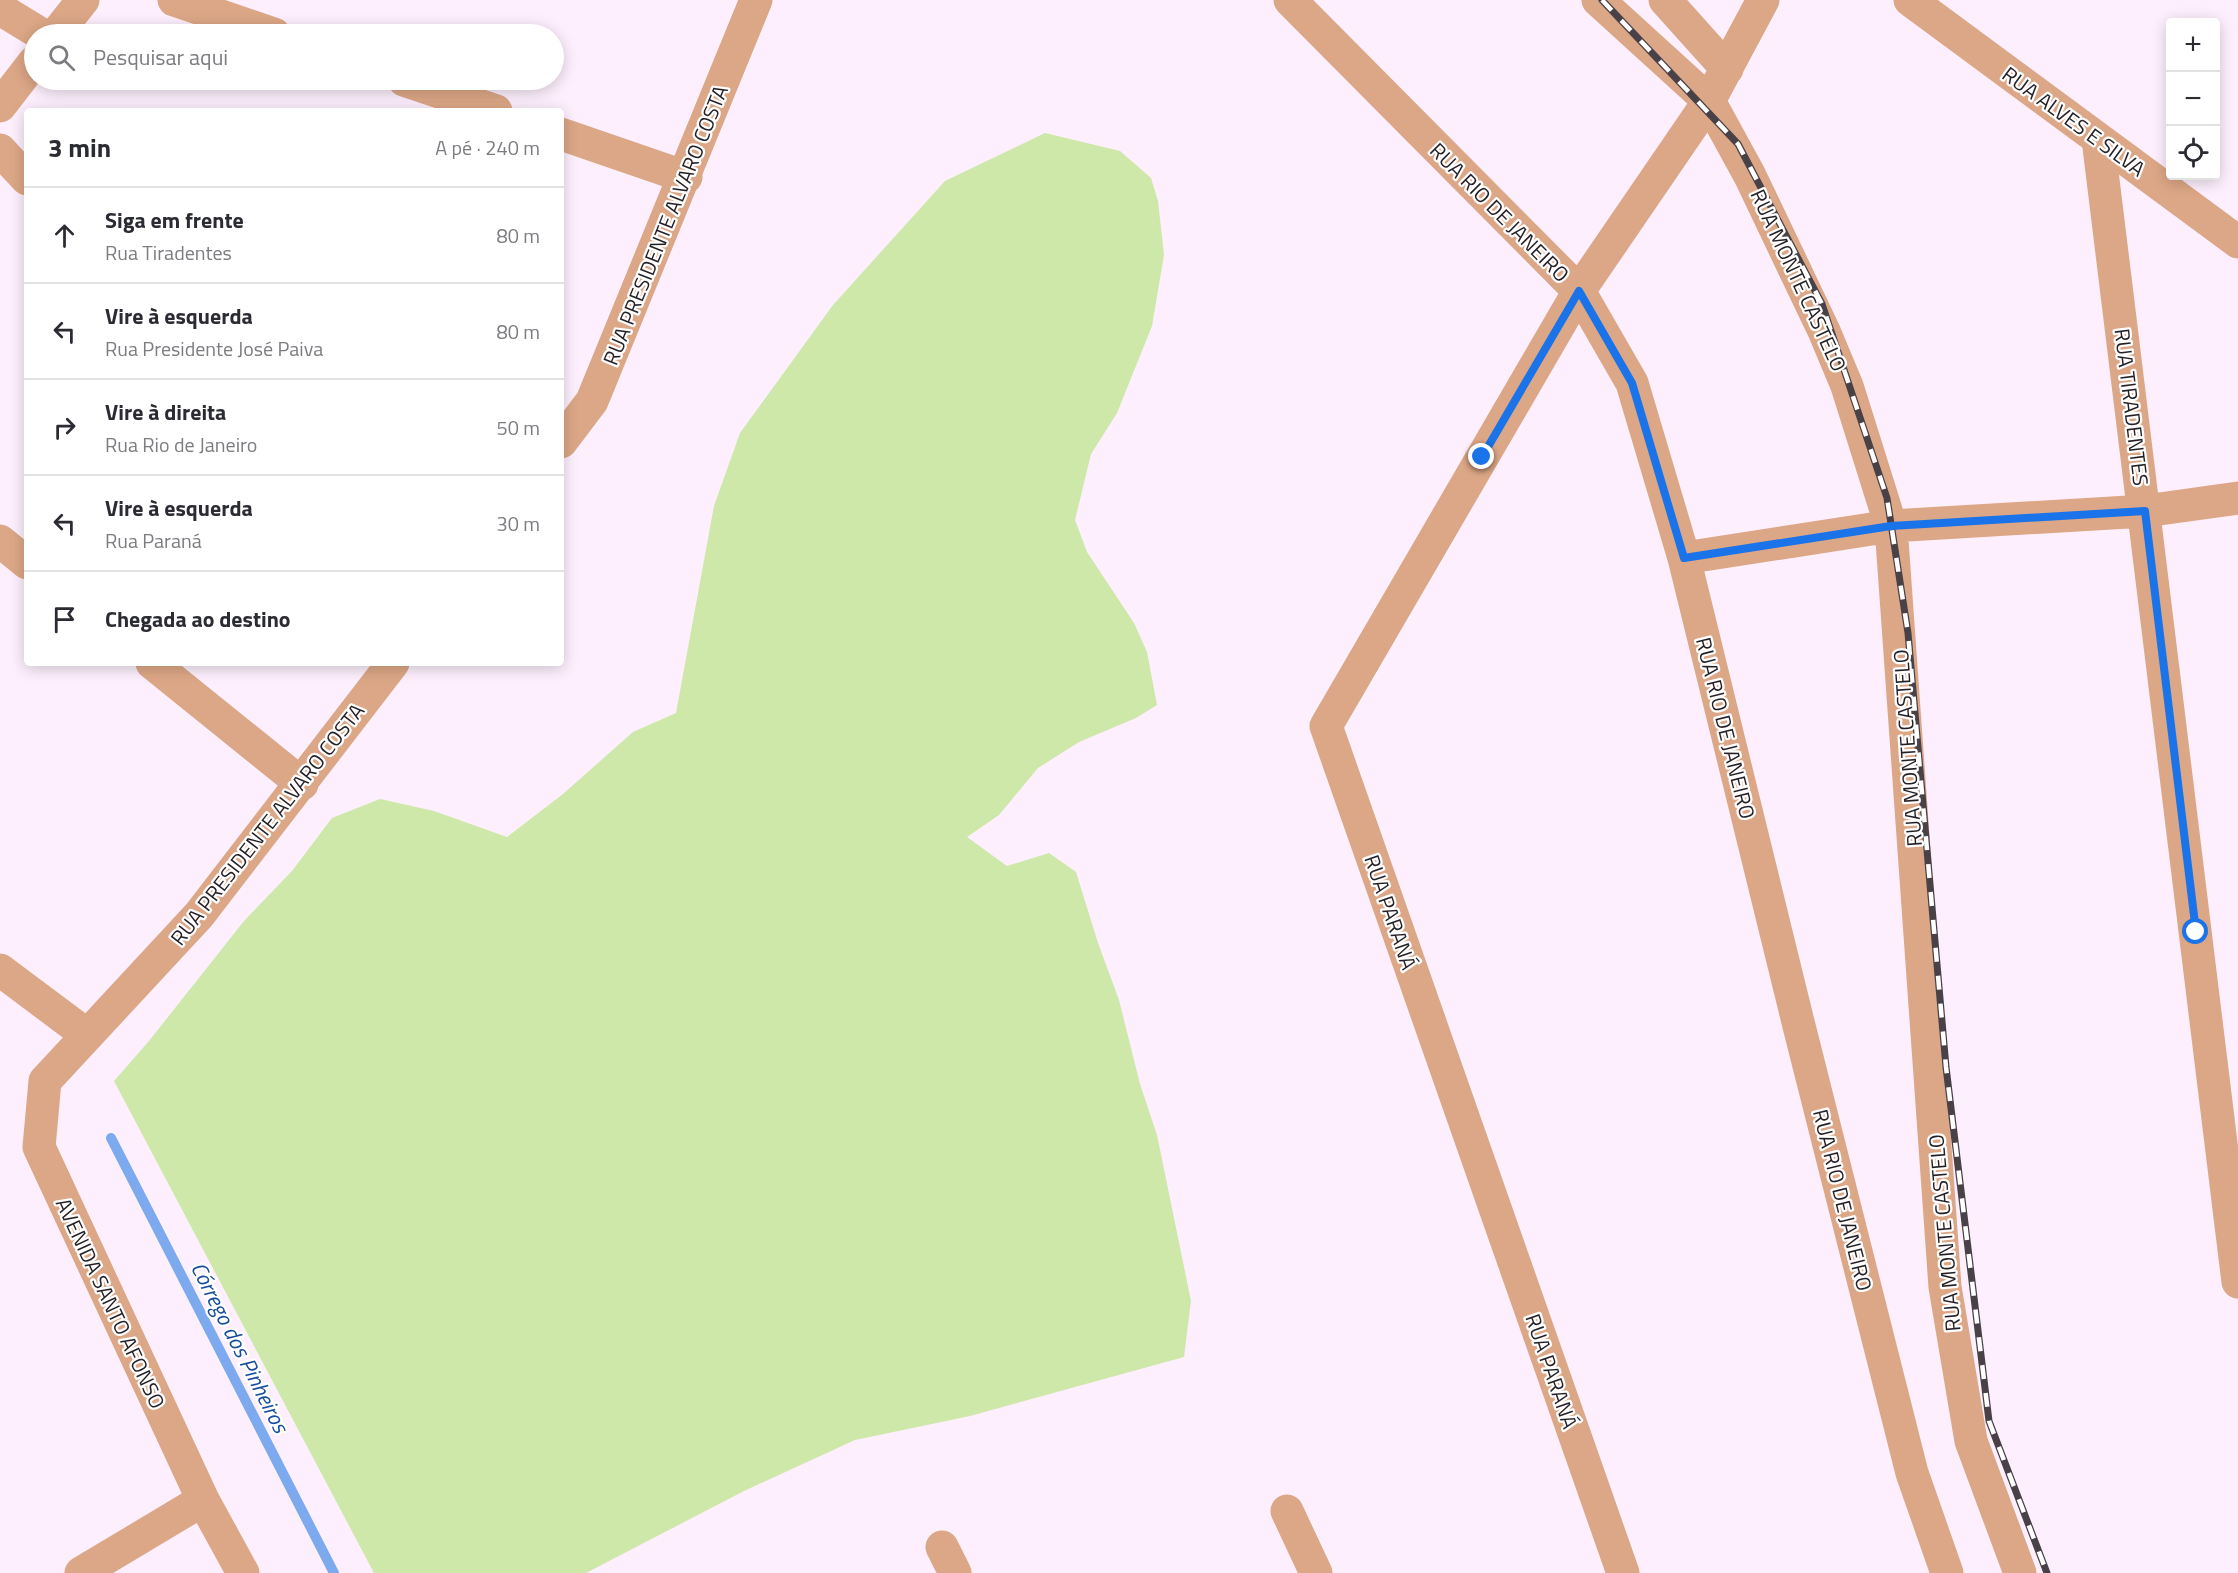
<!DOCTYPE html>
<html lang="pt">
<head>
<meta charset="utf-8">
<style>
  body { margin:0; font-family:"Titillium Web",sans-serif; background:#f7f7f7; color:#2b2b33 }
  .controls { position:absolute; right:18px; top:18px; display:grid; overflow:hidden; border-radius:6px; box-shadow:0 3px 15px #0003 }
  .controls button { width:54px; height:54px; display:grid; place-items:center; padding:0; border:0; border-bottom:2px solid #e1e1e2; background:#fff; color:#2b2b33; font:30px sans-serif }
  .stop { position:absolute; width:18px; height:18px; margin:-14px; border:4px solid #1a73e8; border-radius:50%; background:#fff }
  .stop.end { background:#1a73e8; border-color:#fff; box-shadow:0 2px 6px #0008 }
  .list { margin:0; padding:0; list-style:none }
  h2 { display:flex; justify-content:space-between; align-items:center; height:78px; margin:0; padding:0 24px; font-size:26px }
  h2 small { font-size:20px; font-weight:400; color:#7c7c81 }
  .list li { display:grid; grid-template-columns:39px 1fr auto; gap:18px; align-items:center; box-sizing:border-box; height:96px; padding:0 24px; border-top:2px solid #e1e1e2 }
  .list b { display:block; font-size:22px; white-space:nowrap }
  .list p { margin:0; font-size:20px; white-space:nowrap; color:#7c7c81 }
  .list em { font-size:20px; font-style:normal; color:#7c7c81 }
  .icon { flex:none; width:33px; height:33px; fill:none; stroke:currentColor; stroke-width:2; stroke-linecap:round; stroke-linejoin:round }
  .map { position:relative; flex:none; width:2238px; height:1573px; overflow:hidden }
  .search { position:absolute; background:#fff; box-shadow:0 3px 15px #0003; left:24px; top:24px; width:540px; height:66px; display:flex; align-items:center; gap:15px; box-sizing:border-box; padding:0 21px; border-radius:33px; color:#7c7c81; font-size:22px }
  .panel { position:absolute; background:#fff; box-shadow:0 3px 15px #0003; left:24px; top:108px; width:540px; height:558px; border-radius:6px }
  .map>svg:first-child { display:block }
  .green { fill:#cde8a8 }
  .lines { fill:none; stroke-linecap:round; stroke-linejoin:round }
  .stream { stroke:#7daaee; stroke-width:10 }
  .street { stroke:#dca786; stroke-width:33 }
  .rail-casing { stroke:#484248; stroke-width:7 }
  .rail { stroke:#fff; stroke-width:4.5; stroke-dasharray:14; stroke-linecap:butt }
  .route { stroke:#1a73e8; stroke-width:8 }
  .labels { text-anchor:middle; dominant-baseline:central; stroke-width:4.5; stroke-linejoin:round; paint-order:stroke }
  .street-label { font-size:21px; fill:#241f24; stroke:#fff }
  .water-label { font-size:22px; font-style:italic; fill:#164d9c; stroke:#fff }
</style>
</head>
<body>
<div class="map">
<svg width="2238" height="1573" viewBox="0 0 2238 1573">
  <rect width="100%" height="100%" fill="#fdeffd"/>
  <path class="green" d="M1045,133L1120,151L1151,178L1158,201L1164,255L1152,326L1117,413L1091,454L1075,520L1087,552L1134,623L1147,652L1157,705L1136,718L1079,742L1038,768L999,815L967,837L1007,866L1049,853L1076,872L1098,943L1119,1000L1140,1084L1157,1135L1191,1301L1184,1357L970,1416L855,1440L744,1491L586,1573H374L114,1081L149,1041L244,921L292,871L332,818L380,799L434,811L507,837L563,794L633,732L676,713L714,506L740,433L833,305L945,181Z"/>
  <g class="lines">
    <path class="stream" d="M111,1138L334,1573"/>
    <path class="street" d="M174,0L274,34
      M1290,0L1579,291L1632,383L1684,558L1799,1026L1912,1473L1947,1573
      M1598,0L1709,101L1750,176L1824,331L1847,386L1891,526L1945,1287L1971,1441L2020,1573
      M1665,0L1727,69
      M1910,0L2238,242
      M0,9L41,34
      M56,34L83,0
      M404,80L496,111
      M0,106L34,62
      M561,134L686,177
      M2098,139L2238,1282
      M0,150L27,179
      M561,442L592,401L756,0
      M0,541L27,563
      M1684,558L1891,526L2145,511L2238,498
      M152,663L302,784
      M0,970L87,1035
      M1287,1511L1316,1573
      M942,1547L955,1573
      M81,1573L203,1500
      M243,1573L203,1500L39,1147L45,1081L199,915L393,663
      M1623,1573L1326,726L1579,291L1709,101L1763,0"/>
    <g class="rail-casing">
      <path id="rail" d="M1602,0L1738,144L1822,304L1887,498L1908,633L1946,1067L1989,1421L2047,1573"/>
    </g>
    <use href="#rail" class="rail"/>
  </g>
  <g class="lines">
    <path class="route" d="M1482,457L1579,291L1632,383L1684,558L1891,526L2145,511L2196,932"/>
  </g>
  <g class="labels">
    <g class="street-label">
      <text transform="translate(2074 121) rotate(36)">RUA ALVES E SILVA</text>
      <text transform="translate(1500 212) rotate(45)">RUA RIO DE JANEIRO</text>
      <text transform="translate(665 225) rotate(-68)">RUA PRESIDENTE ALVARO COSTA</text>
      <text transform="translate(1799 280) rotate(65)">RUA MONTE CASTELO</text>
      <text transform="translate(2132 407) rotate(83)">RUA TIRADENTES</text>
      <text transform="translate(1726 728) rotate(76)">RUA RIO DE JANEIRO</text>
      <text transform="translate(1907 748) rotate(-94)">RUA MONTE CASTELO</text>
      <text transform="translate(267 824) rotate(-52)">RUA PRESIDENTE ALVARO COSTA</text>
      <text transform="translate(1391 912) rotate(71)">RUA PARANÁ</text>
      <text transform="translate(1843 1200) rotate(76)">RUA RIO DE JANEIRO</text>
      <text transform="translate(1944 1233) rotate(-95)">RUA MONTE CASTELO</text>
      <text transform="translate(111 1303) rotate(65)">AVENIDA SANTO AFONSO</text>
      <text transform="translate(1552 1371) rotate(71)">RUA PARANÁ</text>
    </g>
    <g class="water-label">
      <text transform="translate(240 1347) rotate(63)">Córrego dos Pinheiros</text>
    </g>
  </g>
</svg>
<div class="controls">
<button>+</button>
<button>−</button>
<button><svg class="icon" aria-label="locate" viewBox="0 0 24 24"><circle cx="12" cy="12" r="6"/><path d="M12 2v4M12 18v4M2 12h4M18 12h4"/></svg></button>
</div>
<div class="stop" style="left:2196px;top:932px"></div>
<div class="stop end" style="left:1482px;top:457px"></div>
<div class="search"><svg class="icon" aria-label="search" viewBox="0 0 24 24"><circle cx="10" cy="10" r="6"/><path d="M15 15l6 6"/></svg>Pesquisar aqui</div>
<section class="panel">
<h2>3 min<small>A pé · 240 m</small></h2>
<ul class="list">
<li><svg class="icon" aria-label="ahead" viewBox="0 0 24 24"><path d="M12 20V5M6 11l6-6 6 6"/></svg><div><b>Siga em frente</b><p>Rua Tiradentes</p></div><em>80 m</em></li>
<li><svg class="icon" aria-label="left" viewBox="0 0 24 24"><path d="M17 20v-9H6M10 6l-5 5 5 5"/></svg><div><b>Vire à esquerda</b><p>Rua Presidente José Paiva</p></div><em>80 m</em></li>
<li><svg class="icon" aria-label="right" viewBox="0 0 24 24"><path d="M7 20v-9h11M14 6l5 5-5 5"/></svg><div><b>Vire à direita</b><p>Rua Rio de Janeiro</p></div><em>50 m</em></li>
<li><svg class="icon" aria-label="left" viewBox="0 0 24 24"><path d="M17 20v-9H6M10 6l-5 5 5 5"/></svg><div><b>Vire à esquerda</b><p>Rua Paraná</p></div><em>30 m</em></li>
<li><svg class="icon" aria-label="arrive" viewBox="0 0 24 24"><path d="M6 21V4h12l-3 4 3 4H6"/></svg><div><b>Chegada ao destino</b></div></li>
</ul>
</section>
</div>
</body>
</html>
